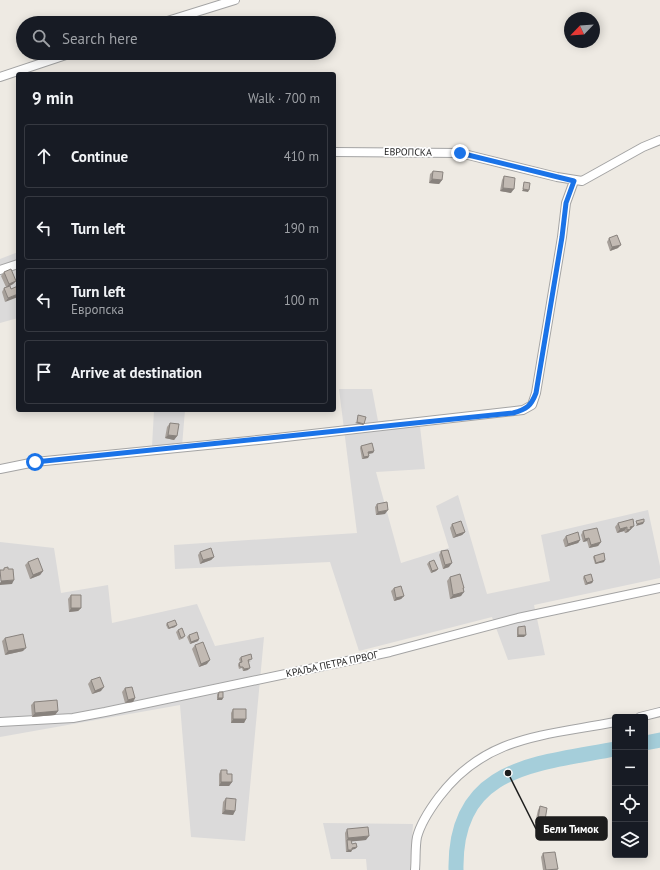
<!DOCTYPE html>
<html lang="en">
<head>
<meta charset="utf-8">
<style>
  body { margin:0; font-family:"PT Sans",sans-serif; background:#20242c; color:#f1f3f6 }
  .controls { position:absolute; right:12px; bottom:12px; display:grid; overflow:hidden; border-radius:4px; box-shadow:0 2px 10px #0003 }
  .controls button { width:36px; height:36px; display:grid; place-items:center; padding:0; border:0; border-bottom:1px solid #363941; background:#171b24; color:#f1f3f6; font:20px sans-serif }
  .compass { position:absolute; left:564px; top:12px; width:36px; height:36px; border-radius:50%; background:#171b24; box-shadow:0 2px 10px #0003; rotate:245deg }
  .stop { position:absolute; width:12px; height:12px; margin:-9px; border:3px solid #1a73e8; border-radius:50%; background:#fff }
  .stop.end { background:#1a73e8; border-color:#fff; box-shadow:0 1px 4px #0008 }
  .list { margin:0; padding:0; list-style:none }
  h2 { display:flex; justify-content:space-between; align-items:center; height:52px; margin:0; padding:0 16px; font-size:17px }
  h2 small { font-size:13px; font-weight:400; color:#9ea1a6 }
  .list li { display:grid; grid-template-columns:26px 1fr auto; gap:12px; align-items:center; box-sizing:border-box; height:64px; margin:0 8px 8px; padding:0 8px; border:1px solid #363941; border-radius:4px }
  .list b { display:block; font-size:15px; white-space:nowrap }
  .list p { margin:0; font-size:13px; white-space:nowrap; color:#9ea1a6 }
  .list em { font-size:13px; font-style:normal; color:#9ea1a6 }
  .icon { flex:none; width:22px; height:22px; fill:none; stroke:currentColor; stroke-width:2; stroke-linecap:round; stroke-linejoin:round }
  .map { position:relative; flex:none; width:660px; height:870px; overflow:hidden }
  .search { position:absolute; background:#171b24; box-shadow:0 2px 10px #0003; left:16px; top:16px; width:320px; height:44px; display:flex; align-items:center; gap:10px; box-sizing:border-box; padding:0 14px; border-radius:22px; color:#9ea1a6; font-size:15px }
  .panel { position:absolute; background:#171b24; box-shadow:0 2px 10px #0003; left:16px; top:72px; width:320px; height:340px; border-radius:4px }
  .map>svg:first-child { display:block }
  .residential { fill:#dbdada }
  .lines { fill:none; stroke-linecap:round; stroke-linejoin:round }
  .river { stroke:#a5ceda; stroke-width:15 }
  .street-casing { stroke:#a4a4a4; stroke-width:10 }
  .street { stroke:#fff; stroke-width:8 }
  .wall { fill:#a7a09a }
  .shaded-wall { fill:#88827d }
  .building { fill:#c2bab3; stroke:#88827d }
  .route { stroke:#1a73e8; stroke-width:5 }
  .labels { text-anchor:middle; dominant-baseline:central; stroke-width:3.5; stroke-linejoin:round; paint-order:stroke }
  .street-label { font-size:10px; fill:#1d1d1d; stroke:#fff }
  .leader { fill:none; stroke:#1d1d1d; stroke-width:1.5 }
  .callout-dot { fill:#1d1d1d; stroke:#fff; stroke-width:1.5 }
  .callout { fill:#1d1d1d; stroke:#1d1d1d; stroke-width:1.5 }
  .callout-label { font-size:11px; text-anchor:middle; font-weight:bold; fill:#fff }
</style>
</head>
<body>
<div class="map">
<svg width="660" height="870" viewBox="0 0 660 870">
  <rect width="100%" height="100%" fill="#eeeae3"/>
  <path class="residential" d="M18,252V318L0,323V259Z
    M339,389H372L378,421L419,418L425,469L376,472L401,563L449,548L436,506L458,495L487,594L550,581L541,535L648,510L660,566V578L534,605L545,655L508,660L492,617L359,651L330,562L175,569L174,545L357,533Z
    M154,410H185L182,446L152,447Z
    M0,542L54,548L61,593L108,585L112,623L197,604L215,646L264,637L245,841L191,837L180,705L0,737Z
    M323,823L413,824L410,870H367L366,859H331Z"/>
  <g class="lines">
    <path class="river" d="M645,743L660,740
      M456,870C454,766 536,764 615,749"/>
    <g class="street-casing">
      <path id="street" d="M161,23L235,0
        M0,77L72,53
        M334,152L460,153L557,177L582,181L643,147L660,140
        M0,270L18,264
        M0,469L35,462L268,439L523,410L532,405L536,393L562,237L566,203L574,181
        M640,717L660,712
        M0,722L73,718L105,712L390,652L518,618L660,588
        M415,870C416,859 415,847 417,837C421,822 430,809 439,797C486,735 545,736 615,722"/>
    </g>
    <use href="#street" class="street"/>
  </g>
  <path class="wall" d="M433,171L442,180L439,184L429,183L430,174Z
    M504,176L511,193L500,191L502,180Z
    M609,238L618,248L610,251L607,242Z
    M4,272L16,281L13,284L8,287L11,289L18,286L5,302L2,292L4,288L6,287L1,276Z
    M170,423L177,436L174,440L165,438L167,427Z
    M361,446L374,451L373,453L369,454L368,458L362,459L360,448Z
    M377,504L385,514L376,515L375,507Z
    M618,523L634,526L628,532L625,533L624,531L617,533L615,527Z
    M452,524L465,532L462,535L453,538L450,528Z
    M583,531L601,542L598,546L589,548L587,541L583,542L581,535Z
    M566,536L580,540L578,543L565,547L563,540Z
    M441,551L449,567L443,569L439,555Z
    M200,552L214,557L211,560L200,564L198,555Z
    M594,556L604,562L595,564L593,557Z
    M28,562L43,571L40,575L30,579L25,565Z
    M429,562L438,569L436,571L431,573L427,564Z
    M584,576L593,581L592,583L585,585L583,578Z
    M450,577L464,588L463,590L461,596L450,599L447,581Z
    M394,588L404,596L401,599L394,601L391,591Z
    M71,595L81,608L78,611L69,612L68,599Z
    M167,623L175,627L168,629L166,625Z
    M518,627L524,637H517V629Z
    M178,630L184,638L179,640L176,632Z
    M189,635L199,639L198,641L190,644L187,637Z
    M5,638L23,651L5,655L2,641Z
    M195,645L207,664L199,667L192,649Z
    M241,657L251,661L248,662V670L243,671L242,668L239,669L238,665L239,663L240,662L239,659Z
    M91,680L101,691L92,694L88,684Z
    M125,688L135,698L133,702L125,703L122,692Z
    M219,692L222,700H217V694Z
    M34,702L58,711L55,715L32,717L31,705Z
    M233,709L246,719L244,723H231V713Z
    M221,770L227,774L232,782L229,786H219V774Z
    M226,798L235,811L233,815L222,814L223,802Z
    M540,806L542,824L535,823L538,810Z
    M347,829L366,840L351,841L352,844L357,847L355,849H352L351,852H346L345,833Z
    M543,853L558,869L557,870H543L541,857Z"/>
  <path class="shaded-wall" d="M432,179L442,180L439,184L429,183Z
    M503,188L514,189L511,193L500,191Z
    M523,189L529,190L528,192L522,191Z
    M621,245L618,248L610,251L612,247Z
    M16,281L13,284L6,288L9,284Z
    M18,294V297L5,302L8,298Z
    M357,422L364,424L363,425L355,423Z
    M168,435L177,436L174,440L165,438Z
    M374,451L373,453L367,454L368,452Z
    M369,456L368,458L362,459L364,457Z
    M388,510L385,514L376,515L378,512Z
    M644,522L643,524L636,526L637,524Z
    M634,526L628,532L625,533L630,527Z
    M627,527L624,531L617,533L620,529Z
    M465,532L462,535L453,538L456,535Z
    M589,538L587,541L583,542L585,539Z
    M580,540L578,543L565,547L568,544Z
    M601,542L598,546L589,548L591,545Z
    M214,557L211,560L200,564L203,560Z
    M605,560L604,562L595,564L596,563Z
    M452,563L449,567L443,569L445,565Z
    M438,569L436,571L431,573L432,571Z
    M43,571L40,575L30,579L33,575Z
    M14,580L12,584L0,585V583L1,581Z
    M593,581L592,583L585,585L587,583Z
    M464,592L461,596L450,599L453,595Z
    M404,596L401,599L394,601L396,598Z
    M71,608H81L78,611L69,612Z
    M177,625L175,627L168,629L169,628Z
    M518,635H526L524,637H517Z
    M199,639L198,641L190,644L191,642Z
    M26,648L23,651L5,655L8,651Z
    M210,660L207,664L199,667L201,664Z
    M250,668L248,670L243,671L244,669Z
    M104,687L101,691L92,694L95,691Z
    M135,698L133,702L125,703L128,700Z
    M218,698H223L222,700H217Z
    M58,711L55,715L32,717L35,713Z
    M233,719H246L244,723H231Z
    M221,782H232L229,786H219Z
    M225,810L235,811L233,815L222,814Z
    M538,819L545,820L542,824L535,823Z
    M369,836L366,840L347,842V840L348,838Z
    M357,847L355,849L351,850L352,848Z
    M348,850H352L351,852H346Z"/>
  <path class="building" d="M433,171L443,172L442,180L432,179Z
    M504,176L515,178L514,189L503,188Z
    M524,182L530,183L529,190L523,189Z
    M617,235L621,245L612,247L609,238Z
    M11,269L16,281L9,284L4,272Z
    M10,286L11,289L18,286V294L8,298L4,288Z
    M358,415L366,417L364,424L357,422Z
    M170,423L179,424L177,436L168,435Z
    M372,443L374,451L368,452L369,456L364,457L361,446Z
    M387,502L388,510L378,512L377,504Z
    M633,519L634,526L630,527L631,529L627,530V527L620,529L618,523Z
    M644,519V522L637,524L636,521Z
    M461,521L465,532L456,535L452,524Z
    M597,528L601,542L591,545L589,538L585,539L583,531Z
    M578,532L580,540L568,544L566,536Z
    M211,548L214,557L203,560L200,552Z
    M448,550L452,563L445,565L441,551Z
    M604,553L605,560L596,563L594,556Z
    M38,558L43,571L33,575L28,562Z
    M434,560L438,569L432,571L429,562Z
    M8,567V569H13L14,580L1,581L0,570H4V568Z
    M460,574L464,588H463L464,592L453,595L450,577Z
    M591,574L593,581L587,583L584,576Z
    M401,586L404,596L396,598L394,588Z
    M71,595H81V608H71Z
    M175,620L177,625L169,628L167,623Z
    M525,626L526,635H518V627Z
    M182,628L185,636L181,638L178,630Z
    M197,632L199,639L191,642L189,635Z
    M23,634L26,648L8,651L5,638Z
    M203,642L210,660L201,664L195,645Z
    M251,654L252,659L248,660L250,668L244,669L243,667H240L239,663L242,662L241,657Z
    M100,677L104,687L95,691L91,680Z
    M132,687L135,698L128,700L125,688Z
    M219,692H223V698H218Z
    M57,700L58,711L35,713L34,702Z
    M233,709H246V719H233Z
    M221,770H227V774H232V782H221Z
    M226,798L236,799L235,811L225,810Z
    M540,806L547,808L545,820L538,819Z
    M368,827L369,836L348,838L347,829Z
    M347,840H351L352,844L356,843L357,847L352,848V850H348Z
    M555,852L558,869L546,870L543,853Z"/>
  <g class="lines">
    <path class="route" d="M35,462L513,413C527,409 531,406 536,393L562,237L566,203L574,181L460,153"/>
  </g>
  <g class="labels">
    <g class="street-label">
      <text transform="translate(408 152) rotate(1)">ЕВРОПСКА</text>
      <text transform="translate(332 664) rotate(-12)">КРАЉА ПЕТРА ПРВОГ</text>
    </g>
  </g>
  <path class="leader" d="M508 773L536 829"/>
  <circle class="callout-dot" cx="508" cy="773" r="4"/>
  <rect class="callout" x="536" y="817" width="71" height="23" rx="4"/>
  <g class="callout-label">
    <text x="571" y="833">Бели Тимок</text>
  </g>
</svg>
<div class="controls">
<button>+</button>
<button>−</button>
<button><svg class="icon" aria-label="locate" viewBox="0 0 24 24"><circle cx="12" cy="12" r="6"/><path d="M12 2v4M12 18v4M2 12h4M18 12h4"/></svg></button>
<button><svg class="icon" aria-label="layers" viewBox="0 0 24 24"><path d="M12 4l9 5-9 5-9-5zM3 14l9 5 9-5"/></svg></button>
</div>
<svg class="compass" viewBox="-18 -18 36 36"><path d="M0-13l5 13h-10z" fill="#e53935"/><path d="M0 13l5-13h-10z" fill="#9ea1a6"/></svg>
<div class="stop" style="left:35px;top:462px"></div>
<div class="stop end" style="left:460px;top:153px"></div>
<div class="search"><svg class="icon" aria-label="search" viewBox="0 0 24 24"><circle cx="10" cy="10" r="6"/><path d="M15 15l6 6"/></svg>Search here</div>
<section class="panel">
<h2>9 min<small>Walk · 700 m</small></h2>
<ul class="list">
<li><svg class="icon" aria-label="ahead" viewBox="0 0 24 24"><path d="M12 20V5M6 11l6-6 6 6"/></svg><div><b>Continue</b></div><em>410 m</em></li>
<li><svg class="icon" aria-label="left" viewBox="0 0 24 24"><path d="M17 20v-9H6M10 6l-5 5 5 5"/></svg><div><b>Turn left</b></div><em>190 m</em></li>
<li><svg class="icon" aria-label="left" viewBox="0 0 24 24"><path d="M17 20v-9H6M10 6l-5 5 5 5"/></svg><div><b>Turn left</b><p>Европска</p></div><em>100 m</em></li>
<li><svg class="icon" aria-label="arrive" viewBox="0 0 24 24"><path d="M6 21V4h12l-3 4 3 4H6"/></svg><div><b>Arrive at destination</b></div></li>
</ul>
</section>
</div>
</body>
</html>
